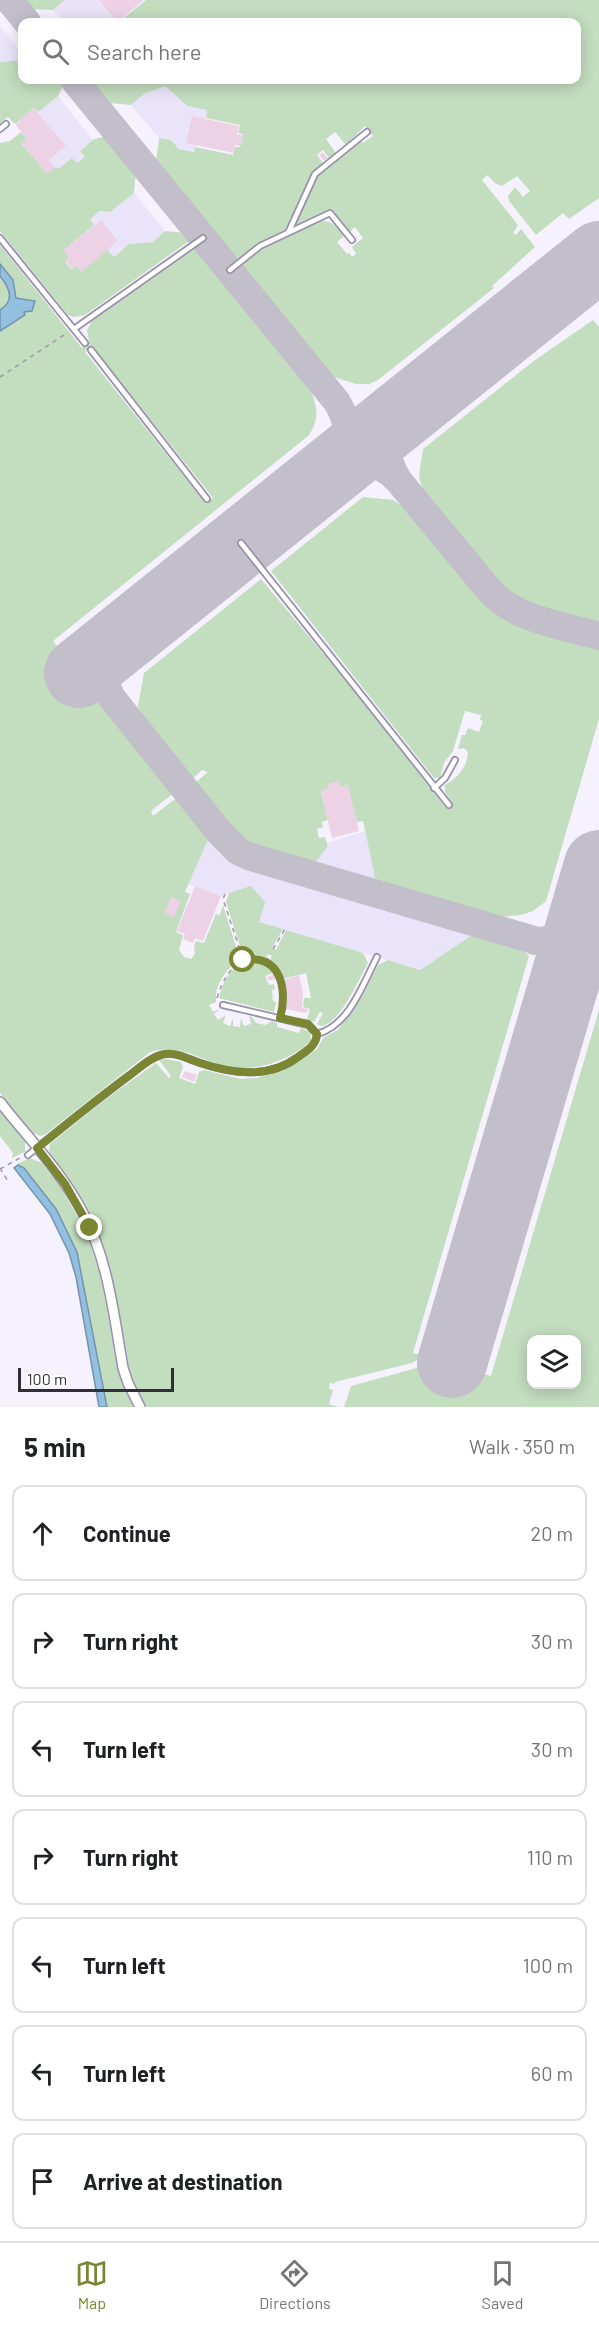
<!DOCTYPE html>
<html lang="en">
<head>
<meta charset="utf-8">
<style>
  body { margin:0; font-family:Barlow,sans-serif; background:#f6f6f6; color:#202124 }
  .controls { position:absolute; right:18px; bottom:18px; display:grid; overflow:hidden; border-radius:12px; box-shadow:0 3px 15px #0003 }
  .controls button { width:54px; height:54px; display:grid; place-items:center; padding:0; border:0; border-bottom:2px solid #e0e0e0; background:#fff; color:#202124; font:30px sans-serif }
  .scale { position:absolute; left:18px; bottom:15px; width:156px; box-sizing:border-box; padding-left:6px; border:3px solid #312e39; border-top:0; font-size:16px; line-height:21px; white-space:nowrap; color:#312e39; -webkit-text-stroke:4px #fff; paint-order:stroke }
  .stop { position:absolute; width:18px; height:18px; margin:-14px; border:4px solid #7b8633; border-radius:50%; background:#fff }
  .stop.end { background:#7b8633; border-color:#fff; box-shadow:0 2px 6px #0008 }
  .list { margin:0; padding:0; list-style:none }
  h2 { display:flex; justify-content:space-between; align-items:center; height:78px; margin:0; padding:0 24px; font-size:26px }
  h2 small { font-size:20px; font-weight:400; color:#757577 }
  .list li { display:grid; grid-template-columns:39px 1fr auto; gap:18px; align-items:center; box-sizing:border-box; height:96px; margin:0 12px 12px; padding:0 12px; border:2px solid #e0e0e0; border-radius:12px }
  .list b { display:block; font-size:22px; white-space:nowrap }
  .list em { font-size:20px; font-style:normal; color:#757577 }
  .icon { flex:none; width:33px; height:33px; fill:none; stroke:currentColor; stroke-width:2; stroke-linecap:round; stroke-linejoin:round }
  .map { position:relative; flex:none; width:599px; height:1407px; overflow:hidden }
  .search { position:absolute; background:#fff; box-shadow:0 3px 15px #0003; left:18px; right:18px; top:18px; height:66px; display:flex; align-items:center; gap:15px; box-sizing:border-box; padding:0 21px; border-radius:12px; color:#757577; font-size:22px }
  .sheet { height:834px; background:#fff }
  nav { display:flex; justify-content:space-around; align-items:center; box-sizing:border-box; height:84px; border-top:2px solid #e0e0e0; background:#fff; font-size:16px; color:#757577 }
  nav a { display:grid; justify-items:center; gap:3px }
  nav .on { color:#7b8633 }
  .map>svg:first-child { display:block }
  .built { fill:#eae4fa }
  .green { fill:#c3ddbf; fill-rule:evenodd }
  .water { fill:#93bfe0; stroke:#7694ae; stroke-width:1.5 }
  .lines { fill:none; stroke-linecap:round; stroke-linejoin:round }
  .taxiway { stroke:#c2beca; stroke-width:28 }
  .runway { stroke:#c2beca; stroke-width:70 }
  .building { fill:#edd2e6 }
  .lane-casing { stroke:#9890ab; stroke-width:8 }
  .street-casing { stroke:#9890ab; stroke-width:12 }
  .path { stroke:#9d9aa6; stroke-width:1.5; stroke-dasharray:4.5 4.5; stroke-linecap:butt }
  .lane { stroke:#fff; stroke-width:4.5 }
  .street { stroke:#fff; stroke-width:9 }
  .route { stroke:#7b8633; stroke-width:8 }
</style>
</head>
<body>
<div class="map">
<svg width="599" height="1407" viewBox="0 0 599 1407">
  <rect width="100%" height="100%" fill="#f5f2fe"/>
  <path class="built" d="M65,0H100L99,1L116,22L124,16L128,22H64L53,10Z
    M0,26L22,54V60L0,62Z
    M165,86L187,106L207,110L206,119L192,117L187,143L196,145L194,152L179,149L171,140L159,138L131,105L144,94Z
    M58,96L93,140L80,151L85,157L77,163L72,158L57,170L49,160L66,146L38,112Z
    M134,193L165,231L153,242L129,244L113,257L107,250L118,241L101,220L94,225L89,219L101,211L110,212Z
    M365,831L376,882L314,864L328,846L327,843Z
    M210,835L235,863L246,869L472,935L420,970L259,922L229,893L221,896L188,884Z"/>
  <path class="green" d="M23,0H65L53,10L31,9Z
    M146,0H599V198L569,219L563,213L536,235L509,201L508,196L515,187L523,197L530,191L517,176L502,186L496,184L487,175L482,180L518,225L513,233L516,235L521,229L535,247L492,286L494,288L378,380L369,384H356L334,377L318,363L241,270C246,249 301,230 320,221C332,220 337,227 344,236L337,242L347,254L349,253L352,257L356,254L352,247L363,238L355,227L349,232L331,209L295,225L318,176L361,141L363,143L373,136L365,126L346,145L335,132L326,139L336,153L329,158L323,150L317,155L323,163L311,175L285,230L256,244L239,258L233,260L156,161L159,138L171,140L179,149L194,152L195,147L233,155L235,147H240L243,134L238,133L240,125L206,118L207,110L187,106L165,86L144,94L131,105L109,103L89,80H576V22H127L125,17Z
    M22,60V80H61L64,84L58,96L38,112L34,108L15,124L8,117L0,123V62Z
    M21,132L27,139L22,144L47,173L55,167L58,169L72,158L77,163L85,157L80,151L94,139L107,136L136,171L134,193L110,212L100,211L90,219L94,225L64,250L69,257L65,261L71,269L76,265L81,271L107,250L114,257L129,244L153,242L165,231L187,233L192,239L85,315L74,317L68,315L0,231V143L10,141Z
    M0,245L82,348L89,342L87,330L92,321L193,250L199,249L306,380C315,399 323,417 308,436L53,641L175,792L151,811L153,816L179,796L210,835L185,892L190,894L176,932L183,935L179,950L184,957L191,959L195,954L194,946L196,941L204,943L216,914L220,915L223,905L237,950L241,949L226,902L229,893L251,886L265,902L259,922L283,929L272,948L276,950L286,930L363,953L368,963C359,979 340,1024 321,1026L317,1024L323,1013L320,1012L314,1022L307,1020L310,1009L303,1007L304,998H311L306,973L282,979L279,971L269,962L272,956L268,954L265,960L255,957H244L242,952L238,953L240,959C227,968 214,985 216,1002L209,1005L213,1012L220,1009L214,1014L218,1020L226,1015L223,1023L230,1026L233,1018V1026L240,1027L241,1018L244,1026L251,1024L249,1016L252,1017L256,1023L265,1025L272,1021L277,1023V1027L299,1033L301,1028L310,1032L311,1041C289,1061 254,1073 225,1066C195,1059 182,1043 150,1052L46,1134L40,1136L31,1132L0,1093V331L24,315V312L34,301L16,298L13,280L0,264ZM92,346L213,498L206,504L85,352Z
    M0,276C10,288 15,301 0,310Z
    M593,320L599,327V622C573,621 532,611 511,597C491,583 427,504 420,481C418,472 422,459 423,449L535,360Z
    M363,497L393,500L413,514L487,602C515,629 562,636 599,647V719L546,901L533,911L521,915L497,917L376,882L363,821L357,822L347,785L340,787L328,784L329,789L321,792L328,820L322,822L323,827L317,829L319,838L325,837L328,846L314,864L250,845L236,836L194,784L208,772L202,770L191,780L145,723L138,706L144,673L261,579L346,681L446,808L453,804L445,792V785C458,777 467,768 468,752L464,748L458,749L462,735H465L468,728L479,732L483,721L480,720L481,715L465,711L453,751L444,763L440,778H434L271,571Z
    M472,935L523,950L529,956L413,1353L420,1355L419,1359L412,1363L335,1382V1384L330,1383L329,1389L333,1390L329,1404L339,1407H147C109,1348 123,1268 86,1206C80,1197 75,1188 68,1179C63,1172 56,1165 51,1158C49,1153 49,1149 50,1144L103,1101L156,1063L169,1078L171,1076L159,1060L167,1059L181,1062L183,1067L179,1078L195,1084L199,1072L204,1070L241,1079L257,1078L295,1064L317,1049L324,1037L338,1030L363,995L378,965L388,960L420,970Z
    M251,960L270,966L275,972L265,976L269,985L274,984L275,989L272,990L273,1001L276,1002L274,1012L219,998C224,979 231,965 251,960Z
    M599,1010V1407H344L351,1386L413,1369L420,1366L426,1357L491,1376ZM532,1340H576V1384H532Z
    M0,1110L25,1141V1152L12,1158L13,1153L0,1136Z
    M30,1158L42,1163L59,1185L86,1231L100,1274L119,1372L134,1407H107L77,1252L56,1209L24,1168L17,1164Z"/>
  <path class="water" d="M0,264L13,280L16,298L35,301L32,311L24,312L25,315L0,331V310C15,301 10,288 0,276Z
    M18,1165L24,1168L56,1209L77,1252L107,1407H99L76,1277L69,1253L50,1214L14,1168Z"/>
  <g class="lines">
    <path class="taxiway" d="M9,0L27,22
      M74,80L337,402C354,431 348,447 329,472
      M406,411C385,434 382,453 398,480L489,590C516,620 561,625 599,636
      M329,472C357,459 375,457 398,480
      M117,642C98,663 100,674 112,698L220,833L238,851L251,857L599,959
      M535,941C561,941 573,928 586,908"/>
    <path class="runway" d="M79,673L599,256
      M452,1363L599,865"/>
  </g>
  <path class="building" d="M100,0H144L117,22L99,1Z
    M34,108L66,146L49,160L55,167L47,174L22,143L27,139L15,124Z
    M192,116L239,126L237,134L243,135L240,146L235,145L234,153L186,143Z
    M323,152L328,158L324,161L319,155Z
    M101,220L118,241L81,272L76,265L72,269L65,260L69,257L64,250Z
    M339,781L340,787L348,785L359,831L332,838L321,791L329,789L327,784Z
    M195,886L221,896L203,941L195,938L193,943L183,939L185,934L177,931Z
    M171,897L181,901L174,917L165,913Z
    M276,974L277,978L269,981L267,977Z
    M299,975L303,992L302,1008L308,1009L307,1013L284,1009L286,997L284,980Z
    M185,1071L197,1075L194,1082L182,1077Z"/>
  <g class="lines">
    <g class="lane-casing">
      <path id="lane" d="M0,129L6,124
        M289,231L315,174L367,132
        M0,238L85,343
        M230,270L260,246L330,213L352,240
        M74,329L203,238
        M91,350L207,499
        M241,543L449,805
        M434,788L445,778L455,760
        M317,1034C349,1026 363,984 377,957
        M28,1155C60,1129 93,1103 126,1078C138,1070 150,1056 165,1054C177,1052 189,1059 200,1063C232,1074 269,1079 298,1057C307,1051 316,1046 317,1034L308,1025L223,1005"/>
    </g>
    <g class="street-casing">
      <path id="street" d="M0,1102C28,1138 62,1172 83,1213C108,1259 114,1316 123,1368L128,1383L140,1407"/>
    </g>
    <path class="path" d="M0,377L67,333
      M225,894L223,899L240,950
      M273,949L285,929
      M240,952L242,959
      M266,962L270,955
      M217,998C237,931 294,959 282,1011
      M0,1168L9,1183
      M0,1169L20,1158"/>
    <use href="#lane" class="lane"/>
    <use href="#street" class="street"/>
  </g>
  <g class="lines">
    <path class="route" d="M90,1228L65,1184L37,1148C67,1124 96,1100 127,1077C137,1070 149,1058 161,1055C173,1051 186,1058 197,1062C230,1073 267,1080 298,1057C307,1050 316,1046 317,1034L308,1024L280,1018C288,990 281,953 243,960"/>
  </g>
</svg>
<div class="controls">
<button><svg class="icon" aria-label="layers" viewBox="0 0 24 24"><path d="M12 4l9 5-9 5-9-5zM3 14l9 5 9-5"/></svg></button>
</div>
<div class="scale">100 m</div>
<div class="stop" style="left:243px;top:960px"></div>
<div class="stop end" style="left:90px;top:1228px"></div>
<div class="search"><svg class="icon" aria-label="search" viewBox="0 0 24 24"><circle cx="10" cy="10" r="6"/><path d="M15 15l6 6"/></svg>Search here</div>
</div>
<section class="sheet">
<h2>5 min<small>Walk · 350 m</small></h2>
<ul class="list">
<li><svg class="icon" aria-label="ahead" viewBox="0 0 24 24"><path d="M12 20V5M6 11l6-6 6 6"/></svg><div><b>Continue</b></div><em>20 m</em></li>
<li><svg class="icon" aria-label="right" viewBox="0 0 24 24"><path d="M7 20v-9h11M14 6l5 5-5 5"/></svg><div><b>Turn right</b></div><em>30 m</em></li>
<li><svg class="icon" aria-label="left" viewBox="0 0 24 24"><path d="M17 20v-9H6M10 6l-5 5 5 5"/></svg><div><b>Turn left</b></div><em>30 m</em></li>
<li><svg class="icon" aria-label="right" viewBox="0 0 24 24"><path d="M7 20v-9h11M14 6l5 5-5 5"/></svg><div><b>Turn right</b></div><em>110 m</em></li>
<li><svg class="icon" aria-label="left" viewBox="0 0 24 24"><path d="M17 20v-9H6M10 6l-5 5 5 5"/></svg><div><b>Turn left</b></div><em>100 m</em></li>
<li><svg class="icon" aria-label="left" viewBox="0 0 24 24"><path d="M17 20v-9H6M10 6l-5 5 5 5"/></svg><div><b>Turn left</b></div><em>60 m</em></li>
<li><svg class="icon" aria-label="arrive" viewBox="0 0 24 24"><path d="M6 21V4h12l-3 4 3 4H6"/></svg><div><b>Arrive at destination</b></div></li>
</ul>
</section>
<nav>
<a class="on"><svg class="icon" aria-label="map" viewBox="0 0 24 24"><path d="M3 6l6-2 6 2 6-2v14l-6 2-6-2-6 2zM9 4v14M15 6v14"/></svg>Map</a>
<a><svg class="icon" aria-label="directions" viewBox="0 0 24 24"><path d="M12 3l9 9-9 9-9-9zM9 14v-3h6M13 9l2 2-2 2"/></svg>Directions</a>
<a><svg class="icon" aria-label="saved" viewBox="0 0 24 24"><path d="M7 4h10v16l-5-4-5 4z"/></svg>Saved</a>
</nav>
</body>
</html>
